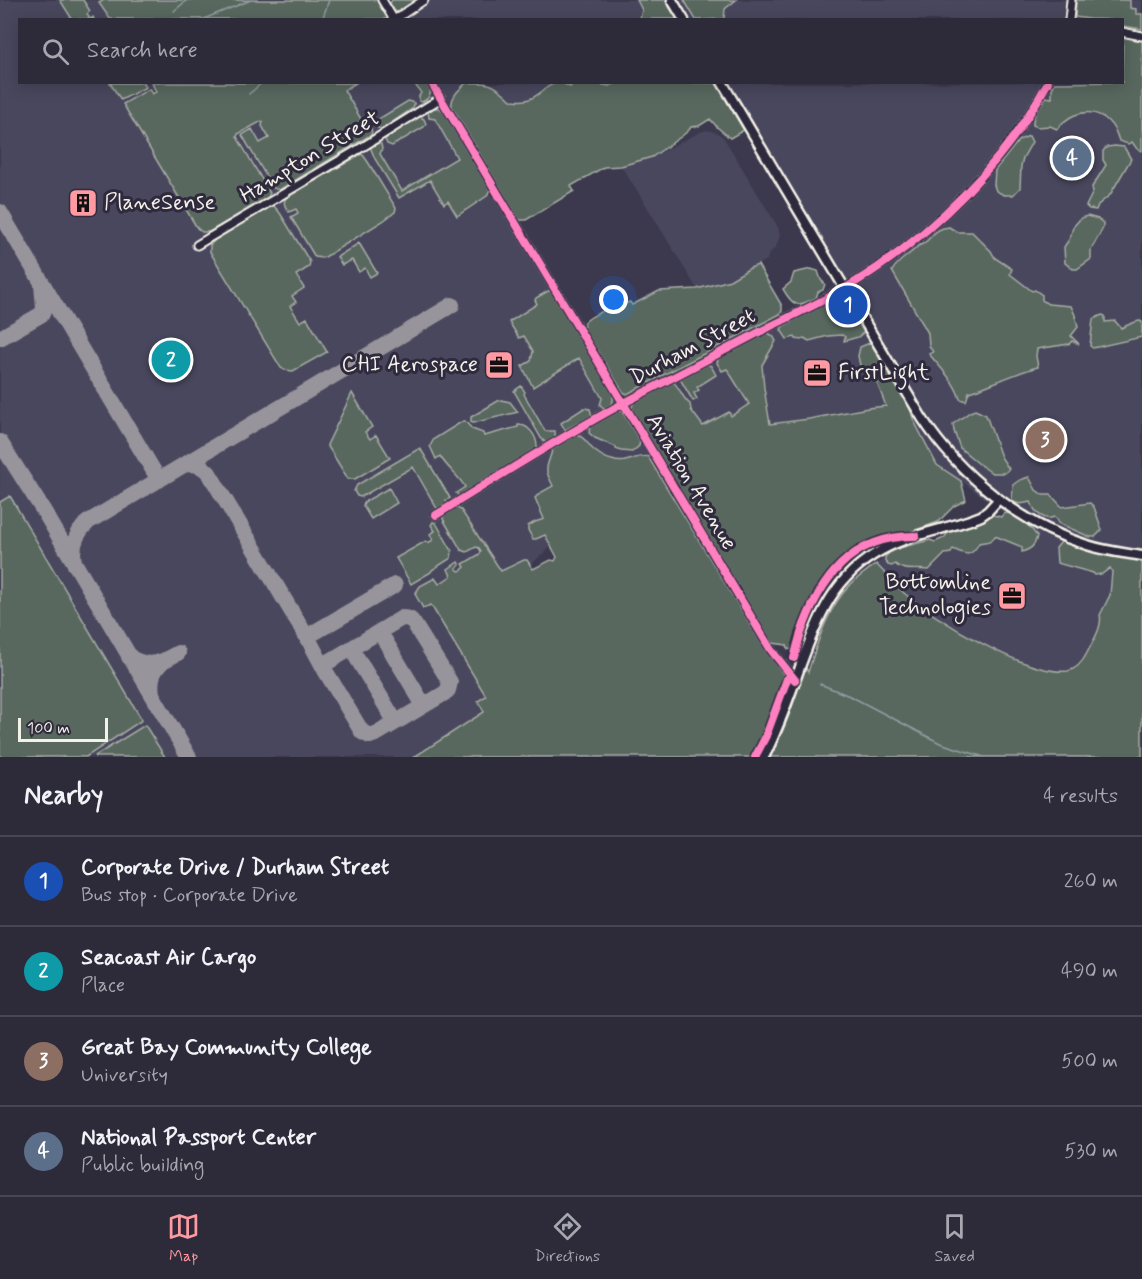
<!DOCTYPE html>
<html lang="en">
<head>
<meta charset="utf-8">
<style>
  body { margin:0; font-family:Mynerve,sans-serif; background:#353242; color:#f1f3f6 }
  .scale { position:absolute; left:18px; bottom:15px; width:90px; box-sizing:border-box; padding-left:6px; border:3px solid #f4f1e8; border-top:0; font-size:16px; line-height:21px; white-space:nowrap; color:#f4f1e8; -webkit-text-stroke:4px #2f2a3d; paint-order:stroke }
  .you { position:absolute; left:614px; top:300px; width:21px; height:21px; margin:-15px; border:4px solid #fff; border-radius:50%; background:#1a73e8; box-shadow:0 0 0 9px #1a73e833 }
  .badge { display:grid; place-items:center; width:39px; height:39px; border-radius:50%; background:#ff9aa2; color:#fff; font-size:20px; font-weight:700 }
  .pin { position:absolute; translate:-50% -50%; border:3px solid #fff; box-shadow:0 2px 6px #0006 }
  .list { margin:0; padding:0; list-style:none }
  h2 { display:flex; justify-content:space-between; align-items:center; height:78px; margin:0; padding:0 24px; font-size:26px }
  h2 small { font-size:20px; font-weight:400; color:#a7a7af }
  .list li { display:grid; grid-template-columns:39px 1fr auto; gap:18px; align-items:center; box-sizing:border-box; height:90px; padding:0 24px; border-top:2px solid #484654 }
  .list b { display:block; font-size:22px; white-space:nowrap }
  .list p { margin:0; font-size:20px; white-space:nowrap; color:#a7a7af }
  .list em { font-size:20px; font-style:normal; color:#a7a7af }
  .icon { flex:none; width:33px; height:33px; fill:none; stroke:currentColor; stroke-width:2; stroke-linecap:round; stroke-linejoin:round }
  .map { position:relative; flex:none; width:1142px; height:757px; overflow:hidden }
  .search { position:absolute; background:#2d2a3a; box-shadow:0 3px 15px #0003; left:18px; right:18px; top:18px; height:66px; display:flex; align-items:center; gap:15px; box-sizing:border-box; padding:0 21px; border-radius:0px; color:#a7a7af; font-size:22px }
  .sheet { height:438px; background:#2d2a3a }
  nav { display:flex; justify-content:space-around; align-items:center; box-sizing:border-box; height:84px; border-top:2px solid #484654; background:#2d2a3a; font-size:16px; color:#a7a7af }
  nav a { display:grid; justify-items:center; gap:3px }
  nav .on { color:#ff9aa2 }
  .map>svg:first-child { display:block }
  .built { fill:#48465d }
  .green { fill:#59685f; stroke:#a6aca4; stroke-width:1.5 }
  .lines { fill:none; stroke-linecap:round; stroke-linejoin:round }
  .stream { stroke:#909ea3; stroke-width:1.5 }
  .taxiway { stroke:#98949b; stroke-width:16 }
  .minor-casing { stroke:#f4f1e8; stroke-width:11 }
  .tertiary-casing { stroke:#f4f1e8; stroke-width:13 }
  .minor { stroke:#2f2a3d; stroke-width:7 }
  .tertiary { stroke:#2f2a3d; stroke-width:8 }
  .cycleway-casing { stroke:#2f2a3d; stroke-width:11 }
  .cycleway { stroke:#ff80c0; stroke-width:8 }
  .labels { text-anchor:middle; dominant-baseline:central; stroke-width:6; stroke-linejoin:round; paint-order:stroke }
  .street-label { font-size:22px; fill:#f4f1e8; stroke:#2f2a3d }
  .poi-label { font-size:22px; fill:#f4f1e8; stroke:#2f2a3d; text-anchor:start }
</style>
</head>
<body>
<div class="map">
<svg width="1142" height="757" viewBox="0 0 1142 757">
  <rect width="100%" height="100%" fill="#3c384e"/>
  <filter id="ink" filterUnits="userSpaceOnUse"><feTurbulence type="fractalNoise" baseFrequency=".0167" numOctaves="2"/><feDisplacementMap in="SourceGraphic" scale="12" xChannelSelector="R" yChannelSelector="G"/><feConvolveMatrix kernelMatrix="1 2 1 2 8 2 1 2 1" color-interpolation-filters="sRGB"/></filter>
  <g filter="url(#ink)">
    <path class="built" d="M0,0H368L380,19L20,20V82L418,83L536,264L650,460L503,589L491,709L414,757H0Z
      M418,0H637L642,10L640,20H399L394,10L400,11Z
      M665,0H1142V560L1118,557L1085,549L1057,563L1096,575L1102,574L1110,568L1112,572L1110,595L1100,615L1101,620L1099,628L1082,662L1070,671L1045,669L1008,656L976,640L929,611L905,594L876,564L885,557V561L894,564L899,568L916,571L922,569L929,570L953,549L965,555L976,548L979,543L988,542L993,540L995,535L1023,548L1022,552L1035,544L1029,526L1009,513H1004L961,481L937,465L914,421L909,406L858,351L861,370L877,383L886,406L868,408L808,419L770,424L764,388L762,365L776,341L742,391L749,404L731,416L728,412L703,426L695,417L691,410L690,404L684,399L670,372L780,314L816,298L834,285L820,255L716,83L1122,82V20H677Z
      M436,83H466L451,101Z
      M489,83H554L527,100H511L503,92Z
      M707,130L718,133L724,138L778,227L780,236L776,247L769,254L767,260L750,268L730,279L697,289L641,197L621,166L652,157L700,132Z"/>
    <path class="green" d="M60,0H83L90,11L87,14L90,19L93,17L94,19H72Z
      M104,0H377L389,19H110L99,3Z
      M392,0H418L397,12L394,10L390,3Z
      M637,0H665L677,19H640L642,10Z
      M684,0H736L725,9L724,19L696,20Z
      M1076,0H1130V8L1136,9V14H1142V29L1123,26L1122,20L1090,19L1075,17Z
      M1123,34L1142,37V151L1137,149L1132,142L1128,144L1119,141C1110,108 1078,103 1057,129L1050,126L1037,127L1033,125C1032,115 1041,105 1046,97L1052,98V89L1055,83L1122,82Z
      M574,82L594,83L609,86L620,82L716,83L744,130L730,138L717,127L710,119L699,126L691,127L689,130L682,136L652,157L621,166L604,167L571,186L574,191L526,220H519L452,107C450,97 459,90 466,83C489,82 494,83 511,100C515,100 521,101 526,100C543,97 550,74 570,87Z
      M110,83H143L146,87L121,100Z
      M152,83H356L344,90L365,126H368L371,128L372,134L279,190L273,188L242,135L252,129L260,143L269,138L262,126L263,122H260L238,134L237,137L270,193L268,197L209,232H202L197,228L123,104L149,89L152,94L156,92Z
      M414,83H427C432,91 432,97 422,102L419,101V96L421,93Z
      M408,101L414,103V105L413,108L382,129L378,128L376,124L377,120Z
      M434,108H439L444,112L490,189L487,196L457,216L448,201L444,204L430,180L399,198L375,159L371,149V147L378,143L381,144L382,149L380,154L402,191L457,158L435,119L429,118L428,111Z
      M419,116L424,119L426,124L424,127L392,146L387,144L385,139Z
      M1029,136L1032,142L1023,158L1021,166L1020,188L1013,195H1004L996,191L994,185L995,170L1019,140Z
      M1115,146L1124,147L1131,159L1110,195L1098,205L1096,210L1089,209L1086,206L1093,192L1092,187L1106,165L1103,160V151L1107,147Z
      M361,154L363,155L368,162L396,208L395,212L383,221L325,257L322,258L315,257L291,217L298,213L296,209L289,212C286,208 282,203 286,198Z
      M273,205L280,213L310,262L309,267L296,275L304,288L292,296L296,302L290,306L300,322L307,318L327,352L293,371L285,370L281,368L210,252V245L215,240Z
      M1087,216L1098,219L1103,223V228L1091,250V259L1077,269H1073L1065,263L1064,247L1070,238L1073,227L1081,218Z
      M949,227L957,232H972L991,251L995,258L1012,269L1010,274L1032,291L1035,290L1042,295V300L1048,304L1071,306L1075,315L1078,327L1071,336L1079,344L1072,341L1069,344L1037,349L1036,356L1038,367C1014,373 992,385 969,392L966,401L960,399C955,382 941,368 929,354L933,352L929,346L928,333L892,271C898,260 910,255 918,246C932,242 930,229 949,227Z
      M359,243L377,273L370,277L365,268L359,272L352,260L342,265L337,257Z
      M758,265L782,306V311L780,314L627,394L623,392L584,329C584,327 584,325 584,324C587,315 621,304 630,302L632,305L659,291L697,289L730,280L750,268Z
      M811,269L818,271L821,280L825,284L823,290L818,292L816,298C797,307 794,308 783,289L791,282L794,273Z
      M548,291H551L553,293L613,395V401L609,407L604,408L600,405L602,398L579,358L533,387L522,366L531,361L533,351L524,336L519,338L509,322L537,304L535,300L536,298Z
      M830,301C852,301 854,315 864,332L858,337L844,341L845,337L842,335L828,336L809,341L804,338L801,340L796,339L795,337L787,339L781,330L783,326Z
      M1102,315L1105,316V322L1115,321L1121,328C1126,326 1136,321 1140,321L1142,322V337L1093,348L1090,346L1093,319Z
      M768,333L773,336L776,341L762,365L764,388L770,424L809,419L868,408L886,406L877,383L861,370L858,356L860,347L872,342L909,406L914,421L937,465L961,481L966,500L954,506L938,522L873,546L852,560L833,576L822,593L811,616L797,651L788,649L787,645L772,643L632,409V406L635,401L673,382C680,387 682,398 690,404L691,410L703,426L729,412L731,416L749,404L727,369L722,371L717,363L719,357L764,334Z
      M707,364L711,366L716,375L697,387L699,390L694,393L697,399L693,401L680,379L681,377Z
      M521,386L525,392L524,394L545,431H555C556,438 553,442 546,443L541,438L514,391Z
      M352,393L372,427L365,432L370,439L376,435L390,458L355,479H348L327,445Z
      M501,400L510,402L518,412L473,423L471,422V417L498,401Z
      M584,408L590,409L592,416L565,430L561,423Z
      M975,410L986,415L1001,457L1009,469L1005,473H992L979,464L960,448L954,431L953,424L970,412Z
      M620,411L623,413L640,441L639,446L632,452L621,451L616,449V447L595,438L589,433L590,427L592,425L614,412Z
      M463,421H465L472,429L483,433L484,436L518,427V425C529,424 537,437 537,447L535,450L459,496L456,493L465,487C458,475 447,468 440,456L436,459L430,446L434,439Z
      M577,435C586,437 588,446 595,451C600,455 607,459 612,460C627,466 637,453 650,457V460L754,631L786,678L788,686L767,739L758,757H414L484,712L478,701L486,696L431,605L423,608L415,594L420,586L435,578L439,584L451,576L448,569L458,562L460,565L456,568L459,571L462,570L465,567L463,564L480,554L481,551L479,548L476,547L467,552L461,550L443,519L444,514L455,507L461,510L501,571L524,560H527L533,569L551,560L555,561L557,557L545,535L536,539H533L528,530V526L535,522L544,519L535,498L540,493L553,486C551,481 547,475 547,471C546,464 551,457 552,450L573,436Z
      M420,448L450,498L446,500L448,504L439,509L436,507L413,467L361,497L357,496L354,491L357,485Z
      M1029,477L1036,490L1043,495H1051L1062,507L1090,503L1094,507L1102,530L1095,537H1090L1058,523V520L1054,517C1044,522 1034,512 1031,502C1024,503 1017,506 1012,500L1013,485L1020,480Z
      M389,488L397,503L371,519L363,506L364,502Z
      M10,496L142,720L86,757H0V502Z
      M1004,513C1018,513 1029,525 1037,536C1035,546 1031,549 1022,552V547L995,536C991,543 986,541 979,543C971,558 966,555 953,549L951,553L945,554L929,570C917,568 905,573 895,564L892,566L888,565L885,561V557L892,550L930,540L935,542L944,538L950,530L993,515L1001,517Z
      M433,522L436,523L452,551L451,558L432,570L431,572L411,584L396,558L426,541L428,543L433,540L430,534L435,531L431,525Z
      M1061,542H1065L1099,553L1142,560V757H769L789,713L805,666L808,672C818,641 827,609 850,585C858,577 867,571 876,564C886,574 894,583 904,593C935,619 1027,676 1068,671C1077,669 1083,661 1087,653C1092,642 1103,627 1100,615L1110,595L1112,572L1110,568L1102,574L1095,575L1093,573L1057,563L1056,548Z
      M145,725L165,757H95V756Z"/>
    <g class="lines">
      <path class="stream" d="M174,11L187,0
        M201,20L251,0
        M322,20L329,0
        M249,94L263,82
        M820,684L852,697L940,743L984,757"/>
      <path class="taxiway" d="M0,212L159,480
        M0,338L42,314L44,308L42,285
        M0,442L45,513L189,757
        M184,465C194,462 202,465 209,473L311,644L326,672L362,732L370,736L378,733L445,693L448,690L450,682L414,624C411,619 409,618 402,618L330,661
        M75,565C70,549 75,534 88,522L452,305
        M315,632L395,585
        M384,639L420,699L424,702H430
        M129,657C141,664 150,666 163,661C152,671 150,680 152,694
        M357,658L392,716
        M163,661L178,653"/>
      <g class="minor-casing">
        <path id="minor" d="M382,0L394,20L424,0
          M1069,20L1071,0
          M1122,32L1142,36
          M431,82L771,650L795,680
          M197,245L364,146L441,98
          M436,515C498,477 560,437 624,403C674,377 723,351 773,325C800,312 828,299 854,283C932,235 1005,163 1048,82"/>
      </g>
      <g class="tertiary-casing">
        <path id="tertiary" d="M672,0L684,20
          M722,82L922,418C959,475 1022,525 1087,545C1105,551 1124,553 1142,556
          M764,757C779,728 789,698 800,667C818,618 833,576 882,550C913,533 949,529 981,516L988,511L999,499"/>
      </g>
      <use href="#minor" class="minor"/>
      <use href="#tertiary" class="tertiary"/>
      <g class="cycleway-casing">
        <path id="cycleway" d="M431,82L771,650L795,680
          M436,515C498,477 560,437 624,403C674,377 723,351 773,325C800,312 828,299 854,283C932,235 1005,163 1048,82
          M794,658C796,651 798,643 800,636C819,579 852,535 916,536
          M755,757L766,736L787,679"/>
      </g>
      <use href="#cycleway" class="cycleway"/>
    </g>
  </g>
  <defs>
    <g id="building-square" transform="scale(1.5)"><rect x="-9" y="-9" width="18" height="18" rx="4" fill="#ff9aa2" stroke="#2f2a3d"/><path d="M-4-6H4V6H1V3H-1V6H-4ZM-2.5-4.3h1.7v1.8h-1.7ZM.8-4.3h1.7v1.8H.8ZM-2.5-1h1.7V.8h-1.7ZM.8-1h1.7V.8H.8Z" fill="#111"/></g>
    <g id="office-square" transform="scale(1.5)"><rect x="-9" y="-9" width="18" height="18" rx="4" fill="#ff9aa2" stroke="#2f2a3d"/><path d="M-6-3h4V-5.5h4V-3h4V5H-6ZM-1-4.5V-3h2v-1.5ZM-6 0V1H6V0Z" fill="#111"/></g>
  </defs>
  <g fill-rule="evenodd">
    <use href="#building-square" x="83" y="203"/>
    <use href="#office-square" x="499" y="365"/>
    <use href="#office-square" x="817" y="373"/>
    <use href="#office-square" x="1012" y="596"/>
  </g>
  <g class="labels">
    <g class="street-label">
      <text transform="translate(310 157) rotate(-31)">Hampton Street</text>
      <text transform="translate(693 347) rotate(-28)">Durham Street</text>
      <text transform="translate(691 482) rotate(59)">Aviation Avenue</text>
    </g>
    <g class="poi-label">
      <text x="104" y="203">PlaneSense</text>
      <text x="478" y="365" text-anchor="end">CHI Aerospace</text>
      <text x="838" y="373">FirstLight</text>
      <text x="991" y="583" text-anchor="end">Bottomline<tspan x="991" dy="25">Technologies</tspan></text>
    </g>
  </g>
</svg>
<div class="scale">100 m</div>
<div class="you"></div>
<div class="pin badge" style="left:848px;top:305px;background:#1a4fb4">1</div>
<div class="pin badge" style="left:171px;top:360px;background:#0f9aa8">2</div>
<div class="pin badge" style="left:1045px;top:440px;background:#8d6e63">3</div>
<div class="pin badge" style="left:1072px;top:158px;background:#5c6f8a">4</div>
<div class="search"><svg class="icon" aria-label="search" viewBox="0 0 24 24"><circle cx="10" cy="10" r="6"/><path d="M15 15l6 6"/></svg>Search here</div>
</div>
<section class="sheet">
<h2>Nearby<small>4 results</small></h2>
<ul class="list">
<li><span class="badge" style="background:#1a4fb4">1</span><div><b>Corporate Drive / Durham Street</b><p>Bus stop · Corporate Drive</p></div><em>260 m</em></li>
<li><span class="badge" style="background:#0f9aa8">2</span><div><b>Seacoast Air Cargo</b><p>Place</p></div><em>490 m</em></li>
<li><span class="badge" style="background:#8d6e63">3</span><div><b>Great Bay Community College</b><p>University</p></div><em>500 m</em></li>
<li><span class="badge" style="background:#5c6f8a">4</span><div><b>National Passport Center</b><p>Public building</p></div><em>530 m</em></li>
</ul>
</section>
<nav>
<a class="on"><svg class="icon" aria-label="map" viewBox="0 0 24 24"><path d="M3 6l6-2 6 2 6-2v14l-6 2-6-2-6 2zM9 4v14M15 6v14"/></svg>Map</a>
<a><svg class="icon" aria-label="directions" viewBox="0 0 24 24"><path d="M12 3l9 9-9 9-9-9zM9 14v-3h6M13 9l2 2-2 2"/></svg>Directions</a>
<a><svg class="icon" aria-label="saved" viewBox="0 0 24 24"><path d="M7 4h10v16l-5-4-5 4z"/></svg>Saved</a>
</nav>
</body>
</html>
